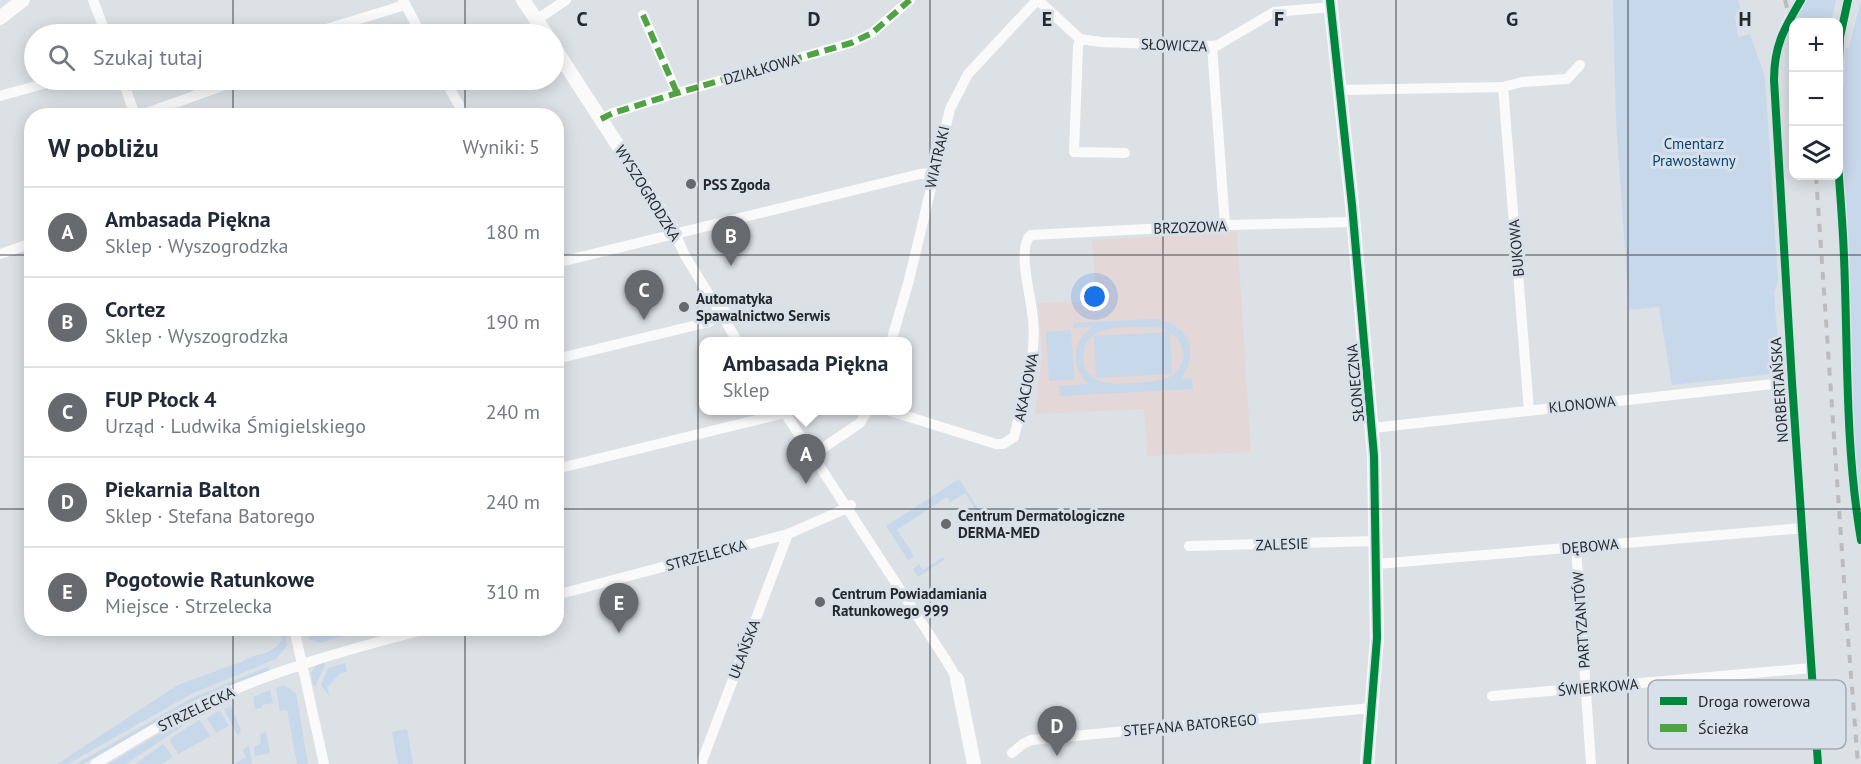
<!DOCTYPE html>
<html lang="pl">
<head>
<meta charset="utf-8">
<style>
  body { margin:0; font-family:"PT Sans",sans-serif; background:#f6f6f7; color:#1f2937 }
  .controls { position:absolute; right:18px; top:18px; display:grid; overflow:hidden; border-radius:12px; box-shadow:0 3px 15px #0003 }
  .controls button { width:54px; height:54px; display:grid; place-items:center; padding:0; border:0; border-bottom:2px solid #e0e1e3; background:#fff; color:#1f2937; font:30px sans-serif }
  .you { position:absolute; left:1095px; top:297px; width:21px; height:21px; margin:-15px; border:4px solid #fff; border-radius:50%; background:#1a73e8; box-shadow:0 0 0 9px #1a73e833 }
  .badge { display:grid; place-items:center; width:39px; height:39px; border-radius:50%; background:#66696d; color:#fff; font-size:20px; font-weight:700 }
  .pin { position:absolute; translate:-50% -50px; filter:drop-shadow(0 2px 3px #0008) }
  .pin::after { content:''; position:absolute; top:32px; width:21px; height:18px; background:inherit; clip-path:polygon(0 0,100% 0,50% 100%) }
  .popup { position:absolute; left:699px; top:337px; width:213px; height:78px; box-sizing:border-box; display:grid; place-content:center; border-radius:12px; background:#fff; filter:drop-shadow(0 2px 4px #0005); font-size:20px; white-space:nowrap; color:#747a83 }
  .popup b { font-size:22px; color:#1f2937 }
  .popup::after { content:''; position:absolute; left:50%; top:100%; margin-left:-12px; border:12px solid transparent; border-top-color:#fff }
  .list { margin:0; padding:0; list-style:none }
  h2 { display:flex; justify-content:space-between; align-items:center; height:78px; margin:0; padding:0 24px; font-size:26px }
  h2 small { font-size:20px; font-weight:400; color:#747a83 }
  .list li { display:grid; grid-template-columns:39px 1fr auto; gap:18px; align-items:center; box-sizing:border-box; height:90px; padding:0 24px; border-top:2px solid #e0e1e3 }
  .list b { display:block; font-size:22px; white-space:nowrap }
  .list p { margin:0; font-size:20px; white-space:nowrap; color:#747a83 }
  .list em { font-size:20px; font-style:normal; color:#747a83 }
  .icon { flex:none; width:33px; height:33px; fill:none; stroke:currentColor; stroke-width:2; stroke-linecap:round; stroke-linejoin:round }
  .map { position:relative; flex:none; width:1861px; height:764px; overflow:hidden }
  .search { position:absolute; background:#fff; box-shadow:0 3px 15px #0003; left:24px; top:24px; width:540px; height:66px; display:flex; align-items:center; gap:15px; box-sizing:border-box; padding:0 21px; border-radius:33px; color:#747a83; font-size:22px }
  .panel { position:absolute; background:#fff; box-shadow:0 3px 15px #0003; left:24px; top:108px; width:540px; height:528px; border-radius:24px }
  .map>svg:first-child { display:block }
  .education { fill:#e3d7d7 }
  .green { fill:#c7d8eb; fill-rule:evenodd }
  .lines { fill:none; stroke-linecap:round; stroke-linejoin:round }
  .minor { stroke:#fafafb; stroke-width:10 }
  .tertiary { stroke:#fafafb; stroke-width:14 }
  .rail { stroke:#bcbcbe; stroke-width:4; stroke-dasharray:8 8; stroke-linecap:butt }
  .quiet { stroke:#50a343; stroke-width:6; stroke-dasharray:12 6; stroke-linecap:butt }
  .cycleway-casing { stroke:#d8e1ea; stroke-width:11 }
  .cycleway { stroke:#00873e; stroke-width:8 }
  .grid { fill:none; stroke:#26292c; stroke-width:1.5; stroke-opacity:0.55 }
  .poi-dot { fill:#66696d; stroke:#d8e1ea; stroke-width:2 }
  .labels { text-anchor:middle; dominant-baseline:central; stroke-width:6; stroke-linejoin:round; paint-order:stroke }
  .street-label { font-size:15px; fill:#26292c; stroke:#d8e1ea }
  .park-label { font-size:15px; fill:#064375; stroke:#d8e1ea }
  .poi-label { font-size:15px; font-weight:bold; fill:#26292c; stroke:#d8e1ea; text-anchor:start }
  .key { fill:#d8e1ea; stroke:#a3aab1; stroke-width:1.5 }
  .key-label { font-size:16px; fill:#26292c }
  .grid-label { font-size:20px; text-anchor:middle; font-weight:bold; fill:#26292c; stroke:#d8e1ea; stroke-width:6; stroke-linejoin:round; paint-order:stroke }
</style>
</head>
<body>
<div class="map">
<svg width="1861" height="764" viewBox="0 0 1861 764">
  <rect width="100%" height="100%" fill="#dce1e6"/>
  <path class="education" d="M1237,232L1251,452L1147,456L1144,409L1035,414L1042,355L1038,303L1097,302L1092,240Z"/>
  <path class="green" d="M1613,0H1738L1741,9L1735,16L1738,37L1750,34L1765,77L1778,282L1774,292L1780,373L1672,385L1659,307L1629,310L1616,121Z
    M1807,0H1836L1831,22H1796L1795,19Z
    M1861,0V523L1856,493L1850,405L1848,259L1840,116L1844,49L1849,47Z
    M1151,319C1186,320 1202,349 1181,379L1192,378L1193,389L1060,396L1059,386L1088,384C1070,365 1072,341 1093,326L1073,328V323ZM1154,327C1181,329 1195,360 1171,376C1160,383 1115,386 1102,382C1096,380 1091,377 1087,371C1083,365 1082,357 1084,349C1091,322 1133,328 1154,327Z
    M1071,330L1074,379L1049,381L1046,332Z
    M1170,332L1172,374L1096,378L1094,336Z
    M959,479L989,525L986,527L965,493L950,502L947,497L897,530L914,556L908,560L886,526Z
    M943,557L944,560L918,577L913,569L919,564L923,570Z
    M306,629H340L342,636L320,643L309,639Z
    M281,632H284L287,646L276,659L191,694L68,764H57L178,685L241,662C258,651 269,658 283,639Z
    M324,662L325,665L316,685H313L311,673L317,665Z
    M345,663L347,672L341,673L327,687L330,697L321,685L328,668Z
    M267,667H269L270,670L193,701L83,764H76L192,698Z
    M284,685L296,693L308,764H297L287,710L280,711L276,688Z
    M270,690L273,703L262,705V708L255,709L253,697Z
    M219,703H226L187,723L126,764H108L176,724Z
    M231,706L241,730L238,736L224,709Z
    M218,711L221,712L229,726L216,733L207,718Z
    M199,720L211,736L178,754L170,741L171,738Z
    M407,729L413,764H398L392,732Z
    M266,732L270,753L255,756L254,747L261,743L260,734Z
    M163,744L173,757L161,764H135Z
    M249,745L252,764H234L246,757L243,750Z"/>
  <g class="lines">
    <path class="minor" d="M93,0L106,34
      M403,0L421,34
      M1038,0L1080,39L1101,42L1212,46L1218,45L1274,12L1331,7
      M643,15L677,93
      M1790,17C1778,39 1774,56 1774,80L1792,382L1818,764
      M536,20L566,0
      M310,34L405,5
      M1080,39L1078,47L1074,152L1125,153
      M1212,46L1225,225
      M123,80L135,116
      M445,80L465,116
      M1503,87L1529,410
      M1341,90L1503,87L1522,82L1567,79L1580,65
      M0,96L58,80
      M138,116L225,85L230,80
      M601,119L613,113L677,93L851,43L872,33L910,0
      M676,235L684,254L738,342
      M0,254L32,243
      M556,263L920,174L934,173
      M891,342L909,280L950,109L968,74L1037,0
      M556,359L709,322L725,311
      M783,410L946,660L957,679
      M887,410L996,444H1003L1014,437C1024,395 1039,354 1032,311C1030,294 1017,246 1031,235L1225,225L1354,222
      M1372,428L1792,382
      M817,452L860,423L868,410
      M556,469L789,412
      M1189,546L1376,541
      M1576,547L1591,764
      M1377,564L1803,528
      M556,595L788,534L836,513L851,505
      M294,628L324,764
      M1492,696L1812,668
      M1012,753L1023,744L1031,740L1372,708
      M95,764C129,744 163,722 199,705C273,670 352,648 431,628
      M701,764L788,534"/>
    <path class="tertiary" d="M523,0L546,34
      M1330,0L1352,205L1374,456L1377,638L1367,764
      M0,18L23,0
      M554,47L676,235
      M957,679L974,764"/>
    <path class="rail" d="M1785,0L1794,33
      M1816,176L1847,624L1858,764"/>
    <path class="quiet" d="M643,15L677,93
      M601,119L613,113L677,93L851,43L872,33L910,0"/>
    <g class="cycleway-casing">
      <path id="cycleway" d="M1330,0L1352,205L1374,456L1377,638L1367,764
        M1801,0C1784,29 1774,45 1774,80L1792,382L1818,764
        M1838,84L1840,37L1848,0
        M1838,162C1840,194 1843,226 1844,258C1848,352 1845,447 1861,540"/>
    </g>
    <use href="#cycleway" class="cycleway"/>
  </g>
  <path class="grid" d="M233,0V34M465,0V34M698,0V764M930,0V764M1163,0V764M1396,0V764M1628,0V764M233,80V116M465,80V116M0,255H32M556,255H1861M0,509H32M556,509H1861M233,628V764M465,628V764"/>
  <g class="poi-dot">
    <circle cx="691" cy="184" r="6"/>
    <circle cx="684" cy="307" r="6"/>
    <circle cx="946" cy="524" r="6"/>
    <circle cx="820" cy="602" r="6"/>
  </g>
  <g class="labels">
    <g class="street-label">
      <text transform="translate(1174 45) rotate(2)">SŁOWICZA</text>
      <text transform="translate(761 69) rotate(-16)">DZIAŁKOWA</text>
      <text transform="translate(937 157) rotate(-77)">WIATRAKI</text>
      <text transform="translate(648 193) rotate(58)">WYSZOGRODZKA</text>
      <text transform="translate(1190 227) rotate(-2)">BRZOZOWA</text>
      <text transform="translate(1516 248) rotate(-95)">BUKOWA</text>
      <text transform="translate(1355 383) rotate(-95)">SŁONECZNA</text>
      <text transform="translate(1026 387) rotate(-78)">AKACJOWA</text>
      <text transform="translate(1779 390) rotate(-94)">NORBERTAŃSKA</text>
      <text transform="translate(1582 404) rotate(-6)">KLONOWA</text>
      <text transform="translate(1282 544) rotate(-2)">ZALESIE</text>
      <text transform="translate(1590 546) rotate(-5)">DĘBOWA</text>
      <text transform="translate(706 555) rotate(-15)">STRZELECKA</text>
      <text transform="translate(1581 620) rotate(-94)">PARTYZANTÓW</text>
      <text transform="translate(744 649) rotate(-69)">UŁAŃSKA</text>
      <text transform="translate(1598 687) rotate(-5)">ŚWIERKOWA</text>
      <text transform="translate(196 709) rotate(-26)">STRZELECKA</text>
      <text transform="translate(1190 725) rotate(-5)">STEFANA BATOREGO</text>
    </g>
    <g class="park-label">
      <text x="1694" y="143">Cmentarz<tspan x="1694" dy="17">Prawosławny</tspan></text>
    </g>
    <g class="poi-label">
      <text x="703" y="184">PSS Zgoda</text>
      <text x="696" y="298">Automatyka<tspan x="696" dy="17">Spawalnictwo Serwis</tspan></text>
      <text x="958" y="515">Centrum Dermatologiczne<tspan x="958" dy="17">DERMA-MED</tspan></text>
      <text x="832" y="593">Centrum Powiadamiania<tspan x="832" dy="17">Ratunkowego 999</tspan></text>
    </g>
  </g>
  <rect x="1648" y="680" width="198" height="69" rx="9" class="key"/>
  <rect x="1660" y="697" width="27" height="8" fill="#00873e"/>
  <rect x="1660" y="724" width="27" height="8" fill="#50a343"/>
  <g class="key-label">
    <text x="1698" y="707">Droga rowerowa</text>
    <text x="1698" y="734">Ścieżka</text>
  </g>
  <g class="grid-label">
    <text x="582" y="26">C</text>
    <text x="814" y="26">D</text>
    <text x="1047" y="26">E</text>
    <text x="1279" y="26">F</text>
    <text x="1512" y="26">G</text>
    <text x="1745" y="26">H</text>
  </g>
</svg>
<div class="controls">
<button>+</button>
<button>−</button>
<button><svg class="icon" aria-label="layers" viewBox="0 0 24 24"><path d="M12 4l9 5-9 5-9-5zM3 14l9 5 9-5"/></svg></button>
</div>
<div class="you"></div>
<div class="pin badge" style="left:806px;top:484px">A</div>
<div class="popup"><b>Ambasada Piękna</b>Sklep</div>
<div class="pin badge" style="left:731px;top:266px">B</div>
<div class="pin badge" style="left:644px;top:320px">C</div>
<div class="pin badge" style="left:1057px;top:756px">D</div>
<div class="pin badge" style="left:619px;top:633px">E</div>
<div class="search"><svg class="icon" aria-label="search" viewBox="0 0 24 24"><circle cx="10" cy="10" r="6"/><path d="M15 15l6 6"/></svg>Szukaj tutaj</div>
<section class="panel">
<h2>W pobliżu<small>Wyniki: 5</small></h2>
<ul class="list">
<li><span class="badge">A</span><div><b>Ambasada Piękna</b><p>Sklep · Wyszogrodzka</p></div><em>180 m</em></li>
<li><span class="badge">B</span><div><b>Cortez</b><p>Sklep · Wyszogrodzka</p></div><em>190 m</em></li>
<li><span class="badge">C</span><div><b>FUP Płock 4</b><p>Urząd · Ludwika Śmigielskiego</p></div><em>240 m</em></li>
<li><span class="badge">D</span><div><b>Piekarnia Balton</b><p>Sklep · Stefana Batorego</p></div><em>240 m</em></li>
<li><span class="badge">E</span><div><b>Pogotowie Ratunkowe</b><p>Miejsce · Strzelecka</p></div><em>310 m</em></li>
</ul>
</section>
</div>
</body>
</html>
